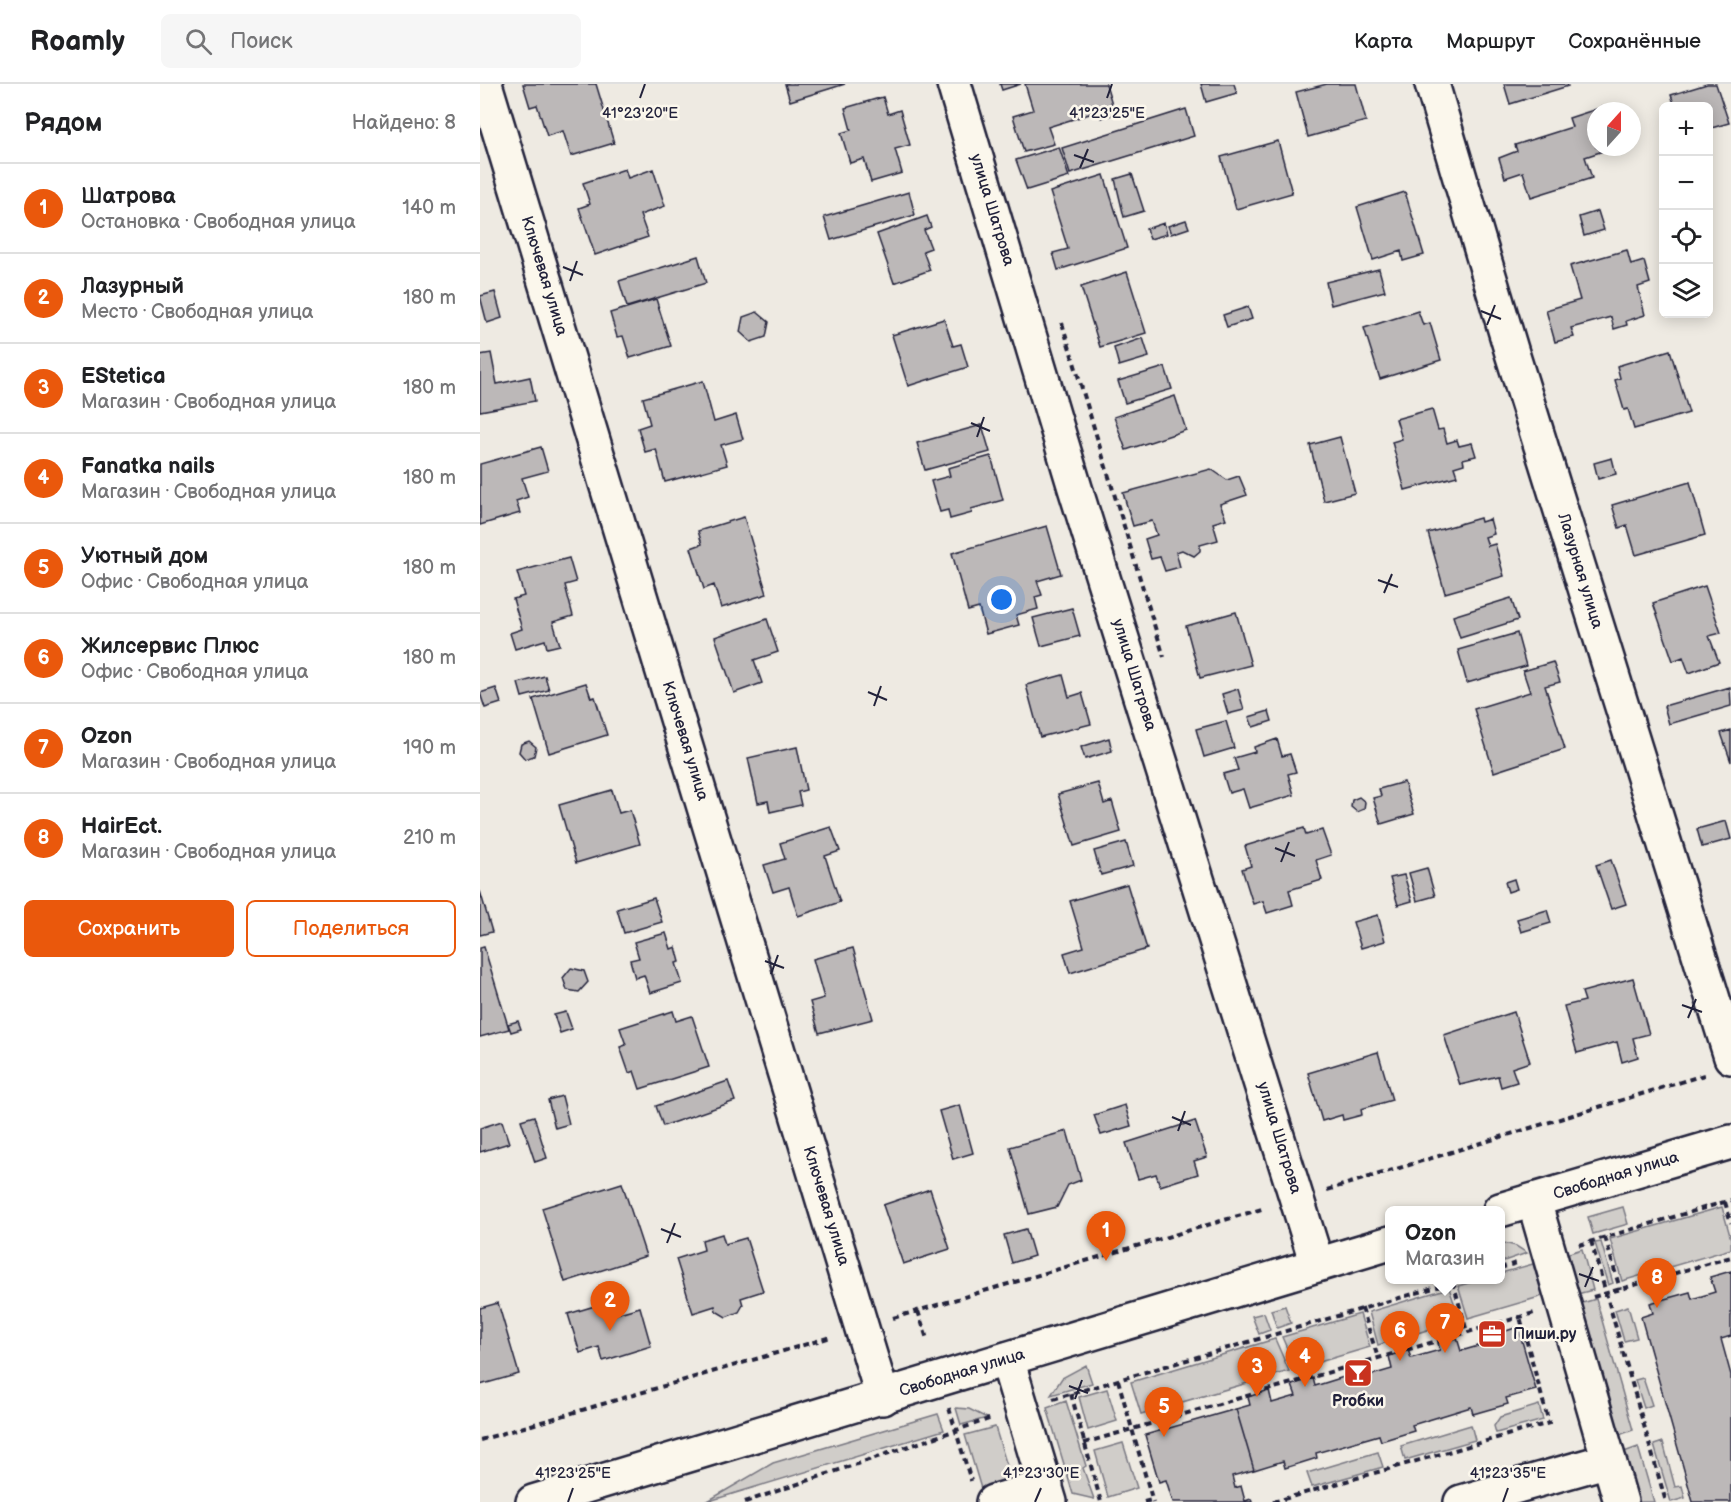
<!DOCTYPE html>
<html lang="ru">
<head>
<meta charset="utf-8">
<style>
  body { margin:0; font-family:"Balsamiq Sans",sans-serif; background:#f6f6f6; color:#202124 }
  .controls { position:absolute; right:18px; top:18px; display:grid; overflow:hidden; border-radius:9px; box-shadow:0 3px 15px #0003 }
  .controls button { width:54px; height:54px; display:grid; place-items:center; padding:0; border:0; border-bottom:2px solid #e0e0e0; background:#fff; color:#202124; font:30px sans-serif }
  .compass { position:absolute; left:1107px; top:18px; width:54px; height:54px; border-radius:50%; background:#fff; box-shadow:0 3px 15px #0003; rotate:21deg }
  .you { position:absolute; left:522px; top:516px; width:21px; height:21px; margin:-15px; border:4px solid #fff; border-radius:50%; background:#1a73e8; box-shadow:0 0 0 9px #1a73e833 }
  .badge { display:grid; place-items:center; width:39px; height:39px; border-radius:50%; background:#ea580c; color:#fff; font-size:20px; font-weight:700 }
  .pin { position:absolute; translate:-50% -50px; filter:drop-shadow(0 2px 3px #0008) }
  .pin::after { content:''; position:absolute; top:32px; width:21px; height:18px; background:inherit; clip-path:polygon(0 0,100% 0,50% 100%) }
  .popup { position:absolute; left:905px; top:1122px; width:120px; height:78px; box-sizing:border-box; display:grid; place-content:center; border-radius:9px; background:#fff; filter:drop-shadow(0 2px 4px #0005); font-size:20px; white-space:nowrap; color:#757577 }
  .popup b { font-size:22px; color:#202124 }
  .popup::after { content:''; position:absolute; left:50%; top:100%; margin-left:-12px; border:12px solid transparent; border-top-color:#fff }
  .list { margin:0; padding:0; list-style:none }
  h2 { display:flex; justify-content:space-between; align-items:center; height:78px; margin:0; padding:0 24px; font-size:26px }
  h2 small { font-size:20px; font-weight:400; color:#757577 }
  .list li { display:grid; grid-template-columns:39px 1fr auto; gap:18px; align-items:center; box-sizing:border-box; height:90px; padding:0 24px; border-top:2px solid #e0e0e0 }
  .list b { display:block; font-size:22px; white-space:nowrap }
  .list p { margin:0; font-size:20px; white-space:nowrap; color:#757577 }
  .list em { font-size:20px; font-style:normal; color:#757577 }
  .actions { display:flex; gap:12px; padding:18px 24px }
  .actions a { flex:1; padding:14px 0; border:2px solid #ea580c; border-radius:9px; text-align:center; font-size:21px; color:#ea580c }
  .actions .main { background:#ea580c; color:#fff }
  .icon { flex:none; width:33px; height:33px; fill:none; stroke:currentColor; stroke-width:2; stroke-linecap:round; stroke-linejoin:round }
  .map { position:relative; flex:none; width:1251px; height:1418px; overflow:hidden }
  header { display:flex; align-items:center; gap:36px; box-sizing:border-box; height:84px; padding:0 30px; background:#fff; border-bottom:2px solid #e0e0e0 }
  header strong { font-size:28px }
  nav { display:flex; gap:33px; margin-inline-start:auto; font-size:21px }
  .search { width:420px; height:54px; background:#f6f6f6; display:flex; align-items:center; gap:15px; box-sizing:border-box; padding:0 21px; border-radius:9px; color:#757577; font-size:22px }
  main { display:flex }
  aside { flex:1; background:#fff }
  .map>svg:first-child { display:block }
  .grass { fill:#d0cdc9; stroke:#797882; stroke-width:1.5 }
  .building { fill:#bcb8b8; stroke:#22223b; stroke-width:1.5 }
  .lines { fill:none; stroke-linecap:round; stroke-linejoin:round }
  .minor-casing { stroke:#22223b; stroke-width:38 }
  .major-casing { stroke:#22223b; stroke-width:38 }
  .path { stroke:#22223b; stroke-width:4; stroke-dasharray:6 4.5; stroke-linecap:butt }
  .minor { stroke:#fbf7ec; stroke-width:33 }
  .major { stroke:#fbf7ec; stroke-width:33 }
  .ticks { fill:none; stroke:#22223b; stroke-width:2 }
  .labels { text-anchor:middle; dominant-baseline:central; stroke-width:5; stroke-linejoin:round; paint-order:stroke }
  .street-label { font-size:16px; fill:#22223b; stroke:#fbf7ec }
  .poi-label { font-size:16px; font-weight:bold; fill:#22223b; stroke:#fbf7ec; text-anchor:start }
  .ticks-label { font-size:15px; text-anchor:middle; fill:#22223b; stroke:#fbf7ec; stroke-width:5; stroke-linejoin:round; paint-order:stroke }
</style>
</head>
<body>
<header>
<strong>Roamly</strong>
<div class="search"><svg class="icon" aria-label="search" viewBox="0 0 24 24"><circle cx="10" cy="10" r="6"/><path d="M15 15l6 6"/></svg>Поиск</div>
<nav><a>Карта</a><a>Маршрут</a><a>Сохранённые</a></nav>
</header>
<main>
<aside>
<h2>Рядом<small>Найдено: 8</small></h2>
<ul class="list">
<li><span class="badge">1</span><div><b>Шатрова</b><p>Остановка · Свободная улица</p></div><em>140 m</em></li>
<li><span class="badge">2</span><div><b>Лазурный</b><p>Место · Свободная улица</p></div><em>180 m</em></li>
<li><span class="badge">3</span><div><b>EStetica</b><p>Магазин · Свободная улица</p></div><em>180 m</em></li>
<li><span class="badge">4</span><div><b>Fanatka nails</b><p>Магазин · Свободная улица</p></div><em>180 m</em></li>
<li><span class="badge">5</span><div><b>Уютный дом</b><p>Офис · Свободная улица</p></div><em>180 m</em></li>
<li><span class="badge">6</span><div><b>Жилсервис Плюс</b><p>Офис · Свободная улица</p></div><em>180 m</em></li>
<li><span class="badge">7</span><div><b>Ozon</b><p>Магазин · Свободная улица</p></div><em>190 m</em></li>
<li><span class="badge">8</span><div><b>HairEct.</b><p>Магазин · Свободная улица</p></div><em>210 m</em></li>
</ul>
<div class="actions"><a class="main">Сохранить</a><a>Поделиться</a></div>
</aside>
<div class="map">
<svg width="1251" height="1418" viewBox="0 0 1251 1418">
  <rect width="100%" height="100%" fill="#eeeae2"/>
  <filter id="ink" filterUnits="userSpaceOnUse"><feTurbulence type="fractalNoise" baseFrequency=".0167" numOctaves="2"/><feDisplacementMap in="SourceGraphic" scale="12" xChannelSelector="R" yChannelSelector="G"/><feConvolveMatrix kernelMatrix="1 2 1 2 8 2 1 2 1" color-interpolation-filters="sRGB"/></filter>
  <g filter="url(#ink)">
    <path class="grass" d="M1143,1123L1148,1140L1113,1150L1108,1133Z
      M1242,1123L1251,1155V1165L1142,1197L1130,1155Z
      M1020,1158L1036,1162L1047,1169L1021,1178Z
      M1121,1158L1133,1199L1128,1201L1115,1159Z
      M1102,1165L1113,1206L1097,1210L1086,1170Z
      M1053,1180L1063,1212L988,1234L978,1202L999,1196H1020L1021,1189Z
      M969,1204L980,1236L898,1261L889,1228Z
      M1116,1215L1153,1346L1139,1351L1099,1220Z
      M805,1222L811,1239L797,1244L791,1226Z
      M1148,1222L1157,1254L1144,1257L1135,1226Z
      M784,1229L790,1246L779,1250L772,1232Z
      M880,1230L890,1263L816,1285L802,1253Z
      M795,1255L809,1287L661,1330L651,1298Z
      M606,1281L612,1299L571,1311L582,1294Z
      M1163,1294L1172,1321L1164,1324L1155,1296Z
      M627,1305L637,1337L608,1346L599,1313Z
      M586,1317L606,1382L603,1384L614,1415L593,1410L567,1324Z
      M1059,1321L1063,1336L1016,1349L1014,1342L1020,1333Z
      M476,1324L489,1325L507,1334L481,1341Z
      M458,1330L464,1346L226,1418L293,1379Z
      M991,1341L995,1356L925,1376L921,1362Z
      M515,1343L536,1411L505,1418L485,1351Z
      M1183,1358L1195,1403L1202,1402L1205,1414L1191,1418L1174,1361Z
      M643,1359L657,1404L628,1413L615,1367Z
      M1158,1363L1174,1418H1158L1144,1368Z
      M898,1368L903,1383L832,1403L827,1389Z"/>
    <path class="building" d="M43,0H116L134,59L91,72L83,47L67,52L57,21L50,23Z
      M305,0H365L310,17Z
      M520,0H541L522,6Z
      M545,0H626L635,30L621,34L619,27L568,43L574,60L544,68L533,32L553,26Z
      M721,0H754L757,9L726,18Z
      M847,0H876L886,37L828,53L816,8Z
      M1024,0H1087L1088,2L1030,20Z
      M1227,0H1236L1249,39L1228,45V22H1195L1191,11Z
      M403,13L408,30L420,26L430,61L415,65L422,89L391,98L384,75L370,79L361,49L371,46L365,24Z
      M1126,22L1128,27H1116V63H1125L1126,66L1105,73L1112,94L1051,113L1043,88L1025,94L1019,74L1037,67L1035,61L1092,43L1089,34Z
      M706,25L714,52L590,90L582,64Z
      M798,57L812,109L756,125L741,73Z
      M579,63L589,93L547,106L536,76Z
      M145,85L148,94L173,85L185,122L160,131L168,153L115,171L99,124L110,120L103,99Z
      M652,90L664,127L644,133L635,95Z
      M624,91L647,164L578,186L573,169L588,165L570,108Z
      M429,108L435,131L351,156L344,133Z
      M925,108L944,171L923,177L921,167L893,176L877,123Z
      M1118,127L1124,146L1104,152L1099,133Z
      M447,132L451,143L444,146L451,164L443,167L450,186L414,199L397,150Z
      M706,136L709,144L691,150L688,142Z
      M684,139L687,150L670,155L666,145Z
      M1147,166L1151,181L1164,177L1170,199L1158,203L1165,231L1146,237L1147,241L1134,245L1131,233L1091,244L1094,253L1075,258L1066,226L1100,216L1090,182Z
      M218,172L226,199L147,223L139,197Z
      M899,185L905,207L851,221L846,198Z
      M647,188L666,249L620,263L601,203Z
      M15,208L22,234L7,239L0,212Z
      M176,215L191,262L150,274L143,252L137,253L130,229Z
      M768,223L772,235L747,243L743,231Z
      M938,227L943,241L950,239L961,276L900,295L884,244Z
      M277,228L289,238L286,253L271,258L260,248L263,233Z
      M464,235L473,262L481,260L488,283L428,302L412,251Z
      M663,254L669,273L639,282L634,264Z
      M1190,266L1209,329L1154,345L1148,325L1144,326L1135,296L1140,294L1137,282Z
      M11,269L17,300L50,293L55,317L0,327V271Z
      M685,283L692,305L645,319L638,297Z
      M223,297L234,338L256,331L263,355L241,361L247,381L185,398L176,365L165,368L158,344L170,340L163,314Z
      M695,312L706,346L646,366L634,333Z
      M952,325L958,346L963,345L967,359L977,356L979,362L992,359L996,372L983,375L984,380L974,383L977,392L925,406L912,358L922,355L916,335Z
      M502,341L510,368L445,386L437,359Z
      M860,353L875,409L844,417L830,361Z
      M61,363L68,387L42,394L48,413L36,417L40,429L0,441V380Z
      M511,372L523,416L491,425L492,429L470,435L468,426L460,428L451,397L470,392L468,384Z
      M1132,374L1136,390L1118,395L1114,379Z
      M731,385L747,396L759,392L767,411L740,420L746,435L733,439L738,456L720,461V467L714,472L702,466L696,468L700,483L685,487L680,473L671,475L665,455L677,451L672,437L653,442L643,409Z
      M1210,398L1225,451L1156,471L1147,441L1139,444L1132,421Z
      M264,433L287,510L241,524L234,501L224,505L211,464L222,460L218,447Z
      M1000,434L1001,438L1010,435L1014,450L1005,453L1008,462L1015,460L1024,492L965,509L948,449Z
      M567,442L581,490L557,497L562,511L555,513L558,525L536,531L539,541L506,550L499,524L488,527L472,469Z
      M89,474L96,498L85,501L93,532L73,538L80,561L67,564L65,556L35,565L30,549L42,545L33,515L44,512L37,488Z
      M1225,502L1241,549L1229,552L1239,578L1209,589L1203,573L1193,577L1173,519Z
      M1031,514L1038,536L980,554L973,532Z
      M592,524L600,552L561,562L553,534Z
      M756,528L771,581L720,594L706,542Z
      M287,535L298,568L274,576L282,599L254,609L235,553Z
      M1037,549L1046,582L987,599L978,566Z
      M1073,578L1080,598L1065,602L1085,665L1014,688L994,625L1050,608L1043,587Z
      M583,591L589,613L602,609L611,640L560,653L546,601Z
      M65,592L69,606L42,613L38,599Z
      M106,599L111,614L115,613L127,651L69,669L53,615Z
      M1250,603L1251,622L1189,640L1184,622Z
      M16,604L21,619L5,624L0,609Z
      M758,605L764,626L748,630L742,610Z
      M789,627L792,637L773,643L769,633Z
      M746,637L754,664L724,673L716,645Z
      M1251,646V678L1241,649Z
      M629,654L632,667L605,675L601,663Z
      M797,655L802,672L810,670L816,688L808,690L814,711L769,724L763,705L749,709L743,690L758,686L754,674L775,668L774,663Z
      M49,657L56,663L54,672L45,675L39,668L41,660Z
      M317,663L326,706L318,708L321,721L290,728L288,717L278,719L268,674Z
      M924,698L934,730L901,740L893,714L901,712L899,705Z
      M618,699L624,720L632,717L641,748L594,762L578,710Z
      M132,706L139,729L150,726L160,760L96,779L79,721Z
      M879,713L885,718L884,725L877,728L871,723L872,716Z
      M1246,737L1251,755L1222,763L1217,745Z
      M351,743L360,767L345,772L360,818L318,832L309,803L293,808L284,781L305,775L300,759Z
      M824,744L826,751L842,746L851,771L836,776L842,796L809,806L813,821L787,829L783,817L773,820L762,785L771,782L765,762Z
      M646,758L653,782L621,791L614,767Z
      M1131,776L1146,820L1131,825L1116,781Z
      M947,784L955,812L937,817L929,789Z
      M924,791L932,817L918,821L910,794Z
      M1034,795L1037,805L1028,808L1025,798Z
      M647,800L667,865L590,889L584,869L604,863L590,817Z
      M0,807L12,848L0,851Z
      M174,814L182,838L144,849L137,825Z
      M1067,826L1071,839L1041,848L1037,835Z
      M898,831L905,857L881,864L873,838Z
      M186,849L191,865L196,863L200,878L196,879L202,899L170,909L164,891L155,894L150,876L159,874L154,858Z
      M4,863L29,945L0,953V864Z
      M373,864L393,935L339,949L330,918L344,914L333,875Z
      M91,884L104,887L108,898L99,908L87,906L83,894Z
      M1153,894L1169,950L1153,954L1158,973L1142,978L1137,958L1097,969L1084,922L1105,917L1102,908Z
      M193,927L196,937L212,932L229,983L160,1005L154,987L149,989L140,963L146,961L140,944Z
      M86,928L92,945L80,949L74,931Z
      M1034,928L1050,978L1032,984L1037,998L1021,1003L1018,992L980,1001L964,951Z
      M38,937L41,945L31,948L28,940Z
      M898,968L912,1016L881,1025L882,1031L863,1036L862,1031L842,1037L828,989Z
      M248,997L255,1017L183,1042L176,1022Z
      M82,1012L89,1040L75,1044L68,1016Z
      M480,1021L493,1069L473,1075L459,1027Z
      M645,1021L651,1042L621,1051L614,1031Z
      M54,1032L67,1074L55,1078L41,1036Z
      M22,1037L29,1059L0,1068V1044Z
      M715,1037L727,1073L714,1077L718,1090L680,1102L676,1090L658,1095L646,1059Z
      M587,1047L601,1096L588,1101L577,1123L549,1130L530,1063Z
      M142,1099L166,1172L85,1198L62,1124Z
      M450,1105L470,1165L423,1180L403,1121Z
      M546,1145L554,1172L532,1179L524,1151Z
      M242,1150L245,1160L266,1154L283,1207L261,1214L263,1221L259,1228L246,1233L236,1227L235,1222L213,1229L196,1175L224,1166L222,1156Z
      M1251,1187V1252L1241,1255L1251,1291V1418H1213L1161,1233L1173,1229L1170,1219L1210,1208L1212,1215L1235,1208L1230,1193Z
      M128,1218L132,1231L160,1223L171,1262L123,1277L119,1263L100,1269L88,1230Z
      M18,1219L39,1290L0,1301V1224Z
      M1021,1240L1023,1248L1038,1243L1056,1306L1026,1314L1028,1320L993,1330L991,1323L932,1341L934,1347L901,1357L899,1351L836,1369L837,1374L805,1384L803,1377L774,1386L756,1325L770,1321L768,1313L789,1306L792,1319L816,1312L812,1301L833,1294L835,1302L867,1292L864,1285L884,1279L888,1292L912,1285L909,1272L928,1266L931,1274L960,1266L958,1259L977,1254L981,1267L1005,1260L1000,1246Z
      M756,1325L774,1386L752,1392L755,1404L761,1402L765,1417L771,1415L772,1418H693L686,1396L679,1398L665,1351Z"/>
    <g class="lines">
      <g class="minor-casing">
        <path id="minor" d="M5,0L403,1314
          M474,0L595,404L837,1180
          M952,0L1032,269L1251,973
          M1054,1117L1141,1418
          M527,1275L570,1418
          M513,1418L566,1402
          M981,1418L1129,1376"/>
      </g>
      <g class="major-casing">
        <path id="major" d="M1020,1126L1251,1058
          M53,1418L910,1159"/>
      </g>
      <path class="path" d="M582,239L684,573
        M847,1106L1224,991
        M1245,1118L1251,1139
        M1125,1153L1140,1205
        M1111,1157L1186,1418
        M1099,1161L1251,1116
        M1020,1184L1040,1178
        M973,1198L987,1248
        M1113,1213L1251,1173
        M882,1224L898,1274
        M438,1227L447,1255
        M413,1234L785,1124
        M638,1296L673,1418
        M591,1310L621,1418
        M573,1315L981,1196
        M469,1324L491,1397
        M0,1356L351,1253
        M604,1359L1054,1229
        M265,1418L512,1334
        M664,1418L672,1416
        M793,1418L1069,1339L1040,1233"/>
      <use href="#minor" class="minor"/>
      <use href="#major" class="major"/>
    </g>
  </g>
  <path class="ticks" d="M160,14L165,0M627,14L632,0M594,71L614,78M600,84L608,65M83,183L103,191M90,197L97,177M1001,227L1021,235M1007,241L1015,221M491,339L510,347M497,353L504,333M898,496L918,503M904,509L912,490M388,608L407,616M394,622L401,602M795,764L815,772M801,778L809,758M285,877L304,884M291,890L298,871M1202,921L1222,928M1208,934L1216,915M692,1033L711,1041M698,1047L705,1027M181,1145L201,1153M187,1159L195,1139M1099,1190L1119,1197M1105,1203L1113,1183M589,1302L608,1309M595,1315L602,1296M88,1418L93,1404M555,1418L561,1404M1023,1418L1028,1404"/>
  <defs>
    <g id="office-square" transform="scale(1.5)"><rect x="-9" y="-9" width="18" height="18" rx="4" fill="#c8321e" stroke="#fbf7ec"/><path d="M-6-3h4V-5.5h4V-3h4V5H-6ZM-1-4.5V-3h2v-1.5ZM-6 0V1H6V0Z" fill="#fff"/></g>
    <g id="bar-square" transform="scale(1.5)"><rect x="-9" y="-9" width="18" height="18" rx="4" fill="#c8321e" stroke="#fbf7ec"/><path d="M-6-5H6L.8 .8V4.5H3.5V6h-7V4.5H-.8V.8Z" fill="#fff"/></g>
  </defs>
  <g fill-rule="evenodd">
    <use href="#office-square" x="1012" y="1250"/>
    <use href="#bar-square" x="878" y="1289"/>
  </g>
  <g class="labels">
    <g class="street-label">
      <text transform="translate(512 126) rotate(73)">улица Шатрова</text>
      <text transform="translate(64 192) rotate(73)">Ключевая улица</text>
      <text transform="translate(1100 487) rotate(73)">Лазурная улица</text>
      <text transform="translate(654 591) rotate(73)">улица Шатрова</text>
      <text transform="translate(205 657) rotate(73)">Ключевая улица</text>
      <text transform="translate(799 1054) rotate(73)">улица Шатрова</text>
      <text transform="translate(1136 1092) rotate(-17)">Свободная улица</text>
      <text transform="translate(346 1122) rotate(73)">Ключевая улица</text>
      <text transform="translate(482 1289) rotate(-17)">Свободная улица</text>
    </g>
    <g class="poi-label">
      <text x="1033" y="1250">Пиши.ру</text>
      <text x="878" y="1317" text-anchor="middle">Proбки</text>
    </g>
  </g>
  <g class="ticks-label">
    <text x="160" y="34">41°23'20"E</text>
    <text x="627" y="34">41°23'25"E</text>
    <text x="93" y="1394">41°23'25"E</text>
    <text x="561" y="1394">41°23'30"E</text>
    <text x="1028" y="1394">41°23'35"E</text>
  </g>
</svg>
<div class="controls">
<button>+</button>
<button>−</button>
<button><svg class="icon" aria-label="locate" viewBox="0 0 24 24"><circle cx="12" cy="12" r="6"/><path d="M12 2v4M12 18v4M2 12h4M18 12h4"/></svg></button>
<button><svg class="icon" aria-label="layers" viewBox="0 0 24 24"><path d="M12 4l9 5-9 5-9-5zM3 14l9 5 9-5"/></svg></button>
</div>
<svg class="compass" viewBox="-18 -18 36 36"><path d="M0-13l5 13h-10z" fill="#e53935"/><path d="M0 13l5-13h-10z" fill="#757577"/></svg>
<div class="you"></div>
<div class="pin badge" style="left:626px;top:1177px">1</div>
<div class="pin badge" style="left:130px;top:1247px">2</div>
<div class="pin badge" style="left:777px;top:1313px">3</div>
<div class="pin badge" style="left:825px;top:1303px">4</div>
<div class="pin badge" style="left:684px;top:1353px">5</div>
<div class="pin badge" style="left:920px;top:1277px">6</div>
<div class="pin badge" style="left:965px;top:1269px">7</div>
<div class="popup"><b>Ozon</b>Магазин</div>
<div class="pin badge" style="left:1177px;top:1224px">8</div>
</div>
</main>
</body>
</html>
